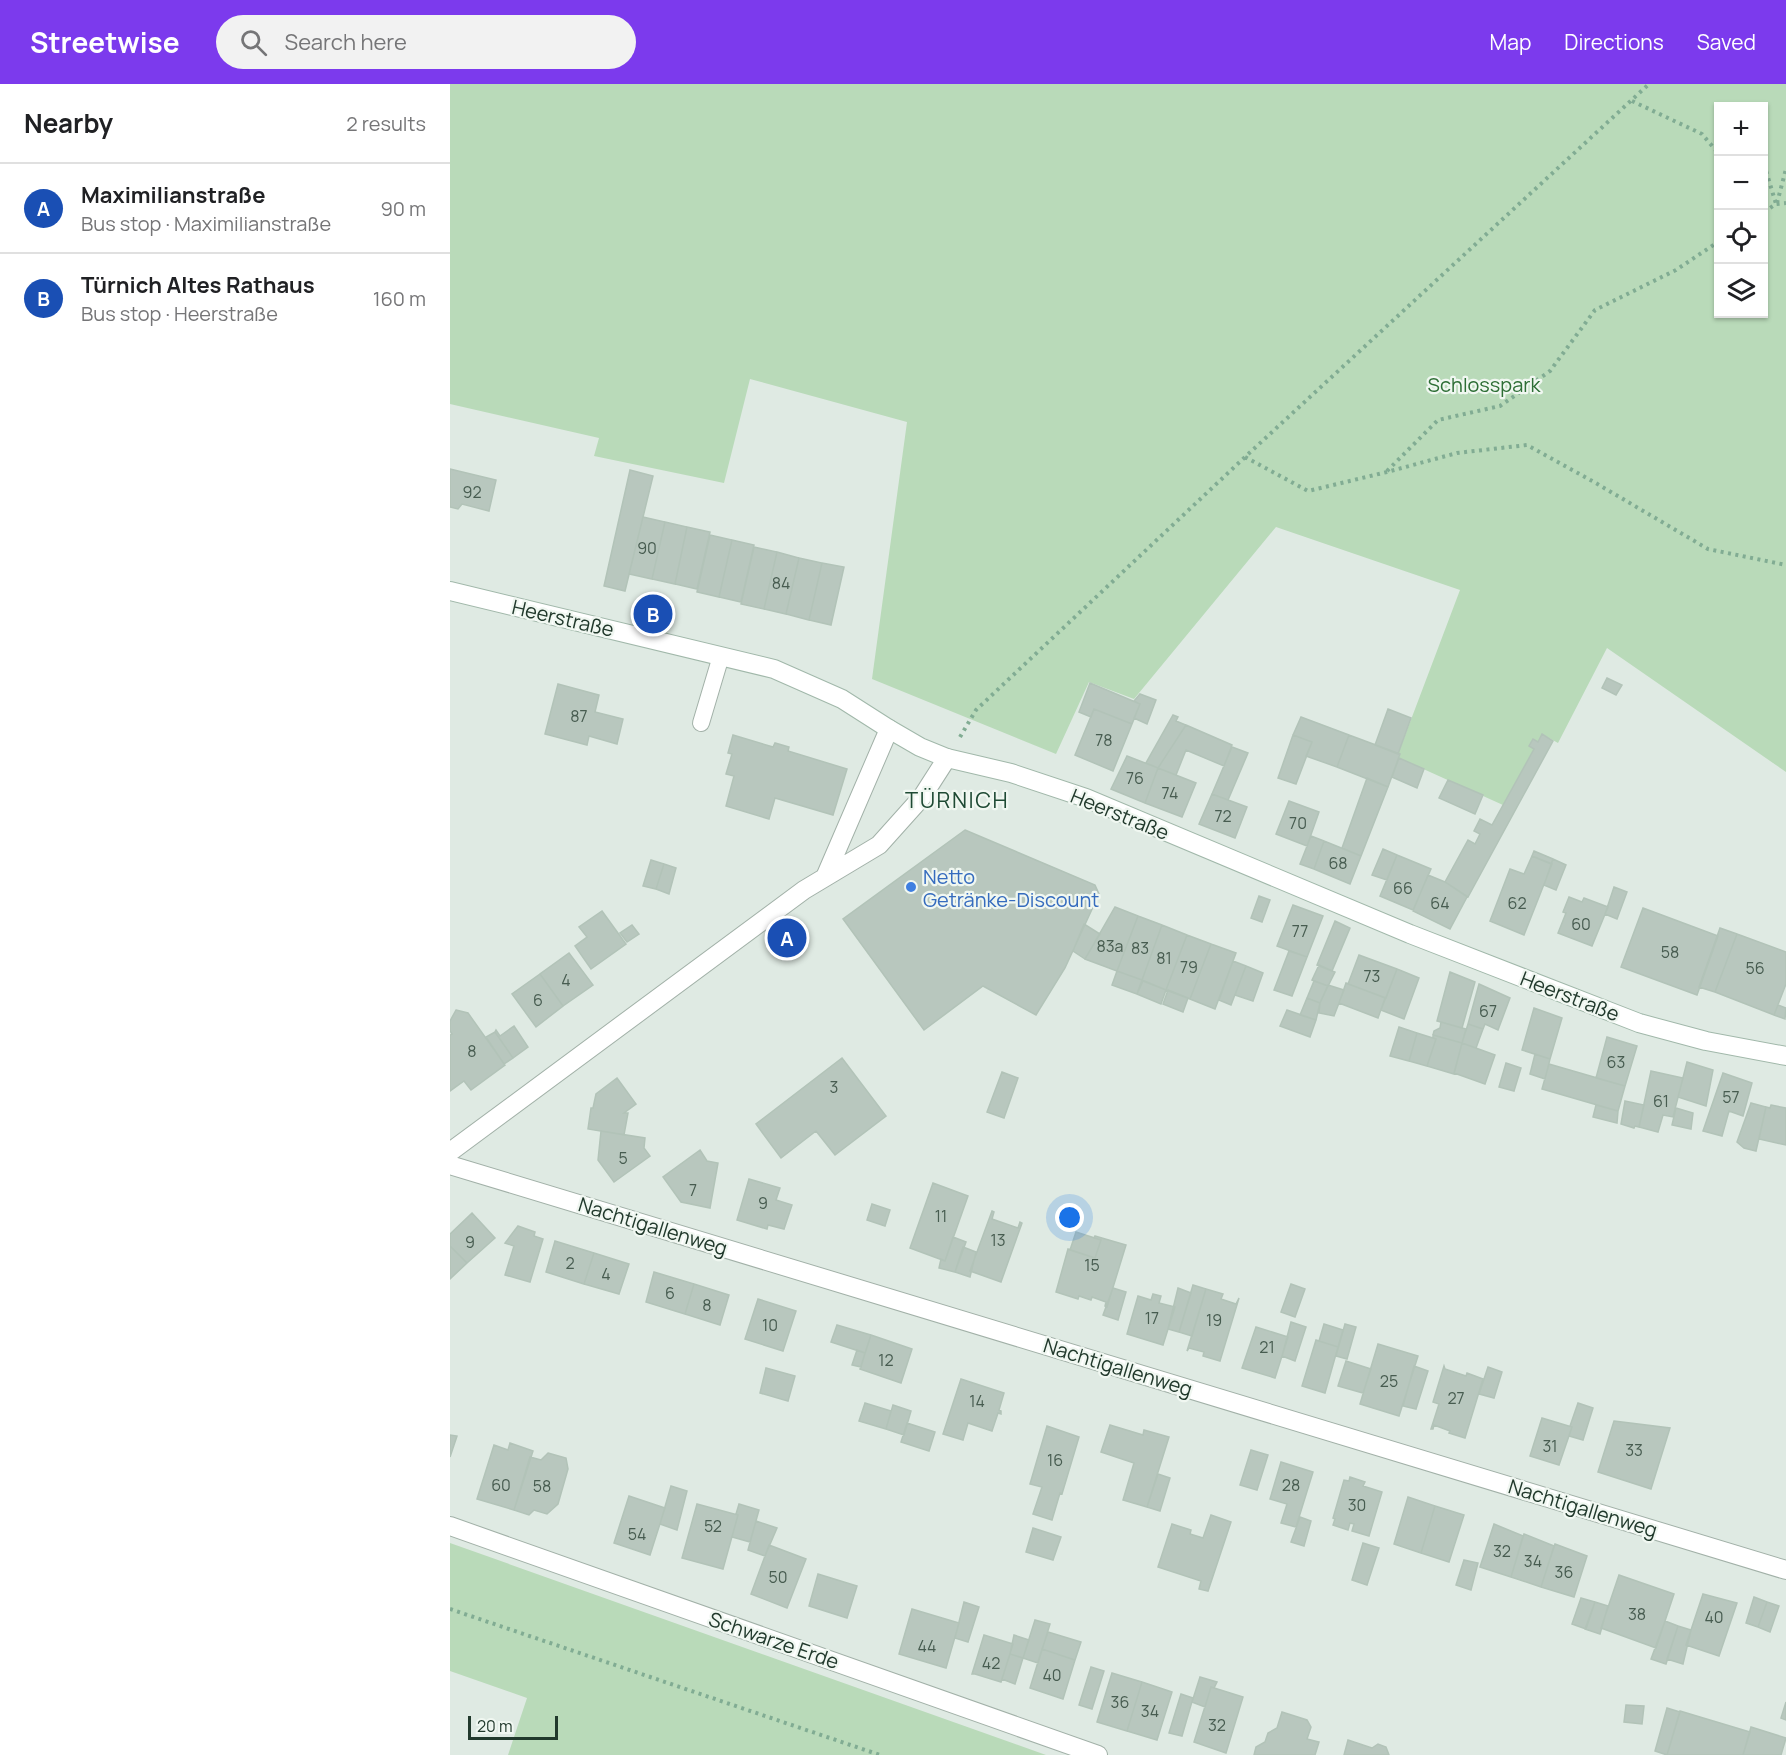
<!DOCTYPE html>
<html lang="en">
<head>
<meta charset="utf-8">
<style>
  body { margin:0; font-family:Manrope,sans-serif; background:#f2f2f2; color:#202124 }
  .controls { position:absolute; right:18px; top:18px; display:grid; overflow:hidden; border-radius:0px; box-shadow:0 2px 4px #0004 }
  .controls button { width:54px; height:54px; display:grid; place-items:center; padding:0; border:0; border-bottom:2px solid #e0e0e0; background:#fff; color:#202124; font:30px sans-serif }
  .scale { position:absolute; left:18px; bottom:15px; width:90px; box-sizing:border-box; padding-left:6px; border:3px solid #21392c; border-top:0; font-size:16px; line-height:21px; white-space:nowrap; color:#21392c; -webkit-text-stroke:4px #f0f7f1; paint-order:stroke }
  .you { position:absolute; left:620px; top:1134px; width:21px; height:21px; margin:-15px; border:4px solid #fff; border-radius:50%; background:#1a73e8; box-shadow:0 0 0 9px #1a73e833 }
  .badge { display:grid; place-items:center; width:39px; height:39px; border-radius:50%; background:#7c3aed; color:#fff; font-size:20px; font-weight:700 }
  .pin { position:absolute; translate:-50% -50%; border:3px solid #fff; box-shadow:0 2px 6px #0006 }
  .list { margin:0; padding:0; list-style:none }
  h2 { display:flex; justify-content:space-between; align-items:center; height:78px; margin:0; padding:0 24px; font-size:26px }
  h2 small { font-size:20px; font-weight:400; color:#757577 }
  .list li { display:grid; grid-template-columns:39px 1fr auto; gap:18px; align-items:center; box-sizing:border-box; height:90px; padding:0 24px; border-top:2px solid #e0e0e0 }
  .list b { display:block; font-size:22px; white-space:nowrap }
  .list p { margin:0; font-size:20px; white-space:nowrap; color:#757577 }
  .list em { font-size:20px; font-style:normal; color:#757577 }
  .icon { flex:none; width:33px; height:33px; fill:none; stroke:currentColor; stroke-width:2; stroke-linecap:round; stroke-linejoin:round }
  .map { position:relative; flex:none; width:1336px; height:1671px; overflow:hidden }
  header { display:flex; align-items:center; gap:36px; box-sizing:border-box; height:84px; padding:0 30px; background:#7c3aed; color:#fff }
  header strong { font-size:28px }
  nav { display:flex; gap:33px; margin-inline-start:auto; font-size:21px }
  .search { width:420px; height:54px; background:#f2f2f2; display:flex; align-items:center; gap:15px; box-sizing:border-box; padding:0 21px; border-radius:33px; color:#757577; font-size:22px }
  main { display:flex }
  aside { flex:1; background:#fff }
  .map>svg:first-child { display:block }
  .green { fill:#b9dab9; fill-rule:evenodd }
  .building { fill:#b8c7be; stroke:#b2c3b8; stroke-width:1.5 }
  .lines { fill:none; stroke-linecap:round; stroke-linejoin:round }
  .lane-casing { stroke:#a2b1a8; stroke-width:18 }
  .street-casing { stroke:#a2b1a8; stroke-width:20 }
  .secondary-casing { stroke:#a1b8aa; stroke-width:20 }
  .path { stroke:#81ac93; stroke-width:4; stroke-dasharray:3 4.5; stroke-linecap:butt }
  .lane { stroke:#fff; stroke-width:16 }
  .street { stroke:#fff; stroke-width:18 }
  .secondary { stroke:#fff; stroke-width:18 }
  .shop-dot { fill:#3f7fe0; stroke:#f0f7f1; stroke-width:2 }
  .labels { text-anchor:middle; dominant-baseline:central; stroke-width:4.5; stroke-linejoin:round; paint-order:stroke }
  .number-label { font-size:16px; fill:#475c50 }
  .park-label { font-size:20px; fill:#2d6e35; stroke:#f0f7f1 }
  .street-label { font-size:20px; fill:#21392c; stroke:#f0f7f1 }
  .shop-label { font-size:20px; fill:#366cbe; stroke:#f0f7f1; text-anchor:start }
  .quarter-label { font-size:22px; letter-spacing:1.5px; fill:#1e4a34; stroke:#f0f7f1 }
</style>
</head>
<body>
<header>
<strong>Streetwise</strong>
<div class="search"><svg class="icon" aria-label="search" viewBox="0 0 24 24"><circle cx="10" cy="10" r="6"/><path d="M15 15l6 6"/></svg>Search here</div>
<nav><a>Map</a><a>Directions</a><a>Saved</a></nav>
</header>
<main>
<aside>
<h2>Nearby<small>2 results</small></h2>
<ul class="list">
<li><span class="badge" style="background:#1a4fb4">A</span><div><b>Maximilianstraße</b><p>Bus stop · Maximilianstraße</p></div><em>90 m</em></li>
<li><span class="badge" style="background:#1a4fb4">B</span><div><b>Türnich Altes Rathaus</b><p>Bus stop · Heerstraße</p></div><em>160 m</em></li>
</ul>
</aside>
<div class="map">
<svg width="1336" height="1671" viewBox="0 0 1336 1671">
  <rect width="100%" height="100%" fill="#dfeae3"/>
  <path class="green" d="M0,0H1336V688L1157,564L1108,659L1092,650L1088,658L1083,655L1079,662L1084,665L1053,721L949,674L950,671L948,670L1010,506L826,443L684,615L639,598L606,670L422,595L457,338L300,295L274,399L144,372L149,354L0,320ZM1268,22H1314V230H1268Z
    M0,1459L596,1671H58L77,1614L0,1587Z"/>
  <path class="building" d="M0,385L46,396L39,427L12,420L8,425L0,423Z
    M180,386L203,392L175,507L154,502Z
    M193,433L215,438L202,495L179,490Z
    M215,438L237,443L225,500L202,495Z
    M237,443L260,448L247,505L225,500Z
    M260,451L282,456L269,513L247,508Z
    M282,456L304,461L291,518L269,513Z
    M304,463L327,468L314,525L291,520Z
    M327,468L349,474L336,530L314,525Z
    M349,474L372,479L359,536L336,530Z
    M372,479L394,483L381,541L359,536Z
    M1157,594L1172,601L1166,611L1152,604Z
    M640,599L690,620L682,640L644,625L641,633L629,628Z
    M108,600L149,611L145,628L173,635L167,660L139,652L137,661L95,650Z
    M690,610L706,616L697,640L684,634L690,620L684,617Z
    M644,625L682,640L663,687L625,671Z
    M938,625L961,634L948,670L925,661Z
    M723,631L728,633L726,637L736,641L708,684L696,679Z
    M851,633L899,651L887,683L856,672L862,658L843,651Z
    M736,641L782,661L774,682L736,666L726,691L708,684Z
    M1092,650L1103,657L1018,813L995,798L1018,756L1025,760L1030,750L1024,747L1030,735L1042,741L1084,665L1079,662L1083,655L1088,658Z
    M283,651L323,663L325,659L339,663L338,667L397,685L383,731L325,714L319,735L276,722L284,692L276,690L282,670L278,669Z
    M843,651L862,658L846,700L828,694Z
    M899,651L950,670L938,703L887,683Z
    M782,663L798,669L778,716L762,710Z
    M677,672L708,684L695,719L661,705Z
    M949,674L974,685L967,704L942,693Z
    M708,684L746,699L732,733L695,719Z
    M917,694L938,703L911,772L892,764Z
    M998,696L1033,711L1025,730L989,714Z
    M762,710L797,723L785,754L749,740Z
    M839,717L869,728L857,762L826,750Z
    M515,746L645,801L649,810L615,884L586,931L533,902L474,946L393,835Z
    M861,752L874,757L864,785L850,780Z
    M874,757L911,772L900,800L864,785Z
    M933,765L947,771L937,796L922,791Z
    M1084,767L1103,775L1101,780L1082,772Z
    M947,771L981,785L963,826L930,812Z
    M1082,772L1102,780L1074,851L1040,837L1060,785L1074,790Z
    M1103,775L1116,781L1106,806L1094,801Z
    M201,776L214,780L206,805L193,802Z
    M214,780L226,784L219,810L206,805Z
    M978,791L995,798L1017,813L1000,845L963,827Z
    M1164,803L1177,808L1167,835L1155,830Z
    M809,812L820,816L812,838L801,834Z
    M1119,813L1132,818L1134,814L1158,823L1142,862L1108,849L1116,829L1113,828Z
    M843,821L873,832L857,873L827,862Z
    M665,823L688,832L667,887L635,875Z
    M1193,824L1268,852L1247,911L1171,883Z
    M152,827L176,860L141,885L125,862L137,853L129,843Z
    M688,832L712,841L692,896L667,887Z
    M885,837L900,844L882,887L867,881Z
    M634,840L650,850L635,875L623,867Z
    M182,841L189,850L177,858L170,849Z
    M712,841L737,851L716,906L692,896Z
    M1270,844L1287,850L1265,908L1249,903Z
    M1287,850L1336,868V900L1324,931L1265,908Z
    M737,851L761,860L740,915L716,906Z
    M761,860L786,869L765,925L740,915Z
    M839,867L857,873L842,912L824,906Z
    M119,869L143,901L113,922L90,890Z
    M909,871L947,885L936,914L898,900Z
    M783,877L796,882L781,921L769,916Z
    M869,881L885,888L878,902L862,896Z
    M796,882L813,889L803,917L785,911Z
    M947,885L969,894L954,935L931,926Z
    M667,887L692,896L687,910L662,901Z
    M1000,888L1025,898L1012,944L987,937Z
    M90,890L113,922L86,943L62,910Z
    M693,897L716,906L711,920L687,910Z
    M864,897L878,902L870,919L857,914Z
    M896,899L935,914L928,934L889,919Z
    M1029,900L1060,914L1048,946L1035,940L1033,945L1018,940Z
    M878,901L894,906L884,932L869,929L870,919Z
    M718,906L738,914L733,928L713,920Z
    M857,914L870,919L866,936L850,931Z
    M1328,921L1336,924L1335,935L1324,931Z
    M1084,924L1112,934L1100,975L1072,966Z
    M6,926L18,929L55,981L21,1006L14,997L0,1007V951L2,950L0,947V937Z
    M837,926L866,936L860,953L830,942Z
    M991,938L1016,945L1012,959L983,951L984,947L990,944Z
    M1018,940L1033,945L1026,964L1012,959Z
    M64,942L78,963L63,974L45,948L46,946L50,952Z
    M949,943L967,949L959,977L940,972Z
    M45,948L63,974L54,980L36,953Z
    M967,949L986,955L977,982L959,977Z
    M983,951L1012,959L1004,990L977,982L986,955L983,954Z
    M1157,953L1187,962L1175,1002L1146,994Z
    M1012,959L1045,971L1035,1000L1004,989Z
    M1085,970L1100,975L1095,995L1080,990Z
    M392,974L436,1032L385,1071L366,1047L331,1074L306,1040Z
    M1237,978L1263,986L1256,1022L1228,1013Z
    M1056,979L1071,984L1064,1007L1049,1003Z
    M1099,980L1175,1002L1168,1027L1092,1005Z
    M1201,987L1233,994L1223,1033L1213,1031L1208,1048L1189,1043Z
    M552,988L568,994L554,1034L537,1028Z
    M1273,989L1302,999L1293,1032L1279,1027L1272,1052L1253,1047Z
    M167,994L186,1020L174,1029H178L174,1051L138,1045L141,1024H143L146,1010Z
    M1175,1017L1194,1021L1189,1043L1185,1042L1184,1044L1171,1040Z
    M1301,1019L1316,1023L1306,1067L1294,1064L1287,1058Z
    M1146,1021L1168,1027L1167,1039L1143,1033Z
    M1321,1021L1336,1024V1061L1309,1055L1316,1023L1320,1024Z
    M1226,1024L1243,1029L1241,1045L1222,1041Z
    M151,1047L195,1054L194,1064L200,1072L164,1098L148,1076Z
    M250,1066L257,1077L268,1079L260,1124L231,1118L213,1093Z
    M299,1095L330,1104L326,1116L342,1121L334,1145L318,1141L317,1145L287,1136Z
    M483,1099L518,1112L495,1177L460,1164Z
    M422,1120L440,1126L435,1142L417,1136Z
    M542,1127L544,1128L542,1135L568,1144L570,1138L572,1139L551,1198L520,1187Z
    M22,1129L45,1154L17,1179L0,1162V1150Z
    M68,1142L85,1148L84,1152L93,1155L80,1198L55,1191L64,1162L55,1159Z
    M626,1148L651,1156L645,1174L620,1166Z
    M645,1152L676,1161L657,1223L655,1222L656,1218L642,1213L641,1216L629,1212L628,1215L606,1208L618,1165L645,1174L651,1156L644,1154Z
    M503,1153L516,1158L505,1188L489,1184L491,1175L495,1177Z
    M105,1157L144,1169L134,1200L96,1188Z
    M0,1162L17,1179L0,1195Z
    M513,1163L526,1168L520,1193L505,1188Z
    M144,1169L179,1180L169,1210L134,1200Z
    M204,1188L244,1200L235,1230L196,1218Z
    M244,1200L279,1211L270,1241L235,1230Z
    M841,1200L855,1205L845,1233L831,1228Z
    M743,1201L756,1205L742,1252L729,1248Z
    M663,1204L676,1208L668,1236L653,1231Z
    M728,1204L741,1209L729,1248L718,1245Z
    M756,1205L773,1210L771,1215L786,1220L789,1214L770,1277L753,1272L754,1268L739,1264L737,1267Z
    M703,1210L711,1212L709,1219L725,1223L713,1261L677,1250L688,1212L701,1216Z
    M308,1215L346,1227L333,1267L295,1255Z
    M841,1238L856,1243L845,1277L832,1272Z
    M874,1240L893,1246L888,1263L869,1257Z
    M895,1240L906,1243L897,1275L886,1272Z
    M387,1241L421,1251L415,1269L381,1258Z
    M806,1243L838,1253L825,1294L792,1284Z
    M421,1251L462,1265L451,1299L410,1285Z
    M866,1256L888,1263L875,1309L852,1302Z
    M928,1260L968,1272L949,1332L910,1320Z
    M407,1266L415,1269L411,1283L402,1281Z
    M896,1277L921,1285L913,1309L888,1302Z
    M964,1282L978,1287L966,1325L953,1322Z
    M994,1282L995,1285L1016,1292L1017,1289L1033,1295L1015,1354L999,1349L1000,1347L984,1341L983,1345H981L989,1320L983,1318Z
    M1038,1283L1052,1288L1044,1314L1029,1310Z
    M316,1284L345,1292L338,1317L310,1309Z
    M511,1295L554,1309L549,1326L551,1327V1330L548,1329L542,1347L518,1339L513,1356L493,1350Z
    M415,1319L441,1327L436,1345L409,1337Z
    M1128,1319L1143,1324L1133,1356L1119,1352L1122,1343L1120,1342Z
    M443,1321L461,1327L454,1351L436,1345Z
    M1092,1334L1122,1343L1109,1381L1080,1372Z
    M1164,1337L1220,1344L1201,1405L1148,1388Z
    M457,1339L485,1348L479,1367L451,1358Z
    M660,1341L693,1351L694,1346L719,1353L697,1423L673,1416L684,1379L651,1368Z
    M597,1342L629,1353L612,1410L610,1409L602,1436L583,1430L592,1403L580,1400Z
    M0,1351L7,1352L0,1373Z
    M60,1359L83,1367L64,1426L27,1415L44,1361L58,1366Z
    M801,1366L818,1371L807,1406L790,1401Z
    M98,1369L116,1374L118,1385L108,1420L97,1430L84,1426L79,1431L64,1426L80,1373L91,1376Z
    M831,1378L863,1388L846,1443L831,1439L837,1420L820,1415Z
    M708,1390L720,1394L710,1427L697,1423Z
    M900,1393L915,1398L913,1402L932,1408L919,1452L902,1447L904,1440L900,1439L898,1446L883,1441L885,1435L883,1434L894,1396L899,1397Z
    M221,1402L237,1407L227,1446L210,1440Z
    M179,1412L215,1424L200,1471L164,1459Z
    M958,1413L985,1422L971,1469L944,1460Z
    M247,1420L288,1431L273,1485L232,1474Z
    M289,1420L309,1426L300,1458L282,1453L288,1431L286,1430Z
    M985,1422L1014,1431L999,1478L971,1469Z
    M761,1431L781,1438L758,1507L749,1505L751,1497L708,1483L722,1440L741,1446L740,1450L753,1454Z
    M850,1433L861,1437L854,1462L841,1458Z
    M306,1437L327,1444L315,1472L298,1466Z
    M1044,1440L1073,1452L1061,1493L1030,1483Z
    M583,1444L611,1453L603,1476L576,1468Z
    M1074,1450L1104,1462L1091,1503L1061,1493Z
    M913,1459L929,1464L917,1501L902,1496Z
    M1105,1460L1137,1472L1124,1513L1091,1503Z
    M319,1461L356,1475L337,1524L301,1510Z
    M1014,1476L1028,1479L1021,1506L1006,1501Z
    M368,1490L407,1502L397,1534L359,1522Z
    M1169,1491L1224,1510L1206,1564L1151,1544Z
    M1253,1510L1287,1519L1269,1572L1236,1561Z
    M1304,1513L1317,1518L1308,1543L1296,1539Z
    M1131,1514L1145,1518L1136,1545L1122,1540Z
    M514,1518L529,1523L518,1558L505,1554Z
    M1145,1518L1158,1522L1150,1550L1135,1545Z
    M1317,1518L1329,1522L1320,1548L1308,1543Z
    M462,1525L509,1539L496,1584L449,1570Z
    M585,1536L600,1540L588,1579L573,1574Z
    M1215,1537L1228,1542L1216,1580L1201,1575Z
    M1228,1542L1241,1546L1233,1580L1217,1575Z
    M598,1548L631,1558L625,1576L592,1565Z
    M534,1551L563,1560L551,1598L525,1590H522Z
    M564,1551L579,1556L573,1574L560,1570Z
    M592,1565L625,1576L613,1615L580,1604Z
    M560,1570L573,1574L565,1600L552,1595Z
    M641,1583L654,1587L642,1625L629,1621Z
    M662,1589L692,1598L677,1647L647,1638Z
    M750,1593L767,1598L764,1604L761,1603L755,1623L742,1618Z
    M692,1598L722,1608L707,1656L677,1647Z
    M761,1603L793,1613L776,1669L744,1658Z
    M731,1610L743,1614L732,1652L719,1649Z
    M1336,1618V1636L1331,1634Z
    M1176,1621L1194,1622L1192,1640L1174,1638Z
    M1217,1624L1230,1628L1217,1671L1205,1667Z
    M1230,1627L1300,1648L1293,1671H1217Z
    M832,1628L857,1636L861,1643L857,1655L869,1658L865,1671H804L806,1663L815,1658L818,1649L827,1644Z
    M1301,1643L1336,1654L1331,1671H1293Z
    M898,1656L922,1664L928,1660L936,1663L939,1671H894Z"/>
  <g class="lines">
    <g class="lane-casing">
      <path id="lane" d="M251,639L271,572"/>
    </g>
    <g class="street-casing">
      <path id="street" d="M376,791L439,645
        M0,1068L354,806L429,761L472,713L497,674
        M0,1081L1336,1486
        M0,1442L648,1671"/>
    </g>
    <g class="secondary-casing">
      <path id="secondary" d="M0,507L324,585L392,615L439,645L470,663L497,674L561,689L636,714L960,850L1189,939L1256,957L1336,972"/>
    </g>
    <path class="path" d="M1182,17L1252,50L1268,69
      M1314,80L1326,120
      M1327,119L1336,85
      M1314,128L1326,120L1336,119
      M795,373L858,407L937,388L1007,369L1077,361L1144,398L1258,465L1336,481
      M937,387L988,336L1050,322L1100,287L1145,226L1226,186L1268,158
      M510,653L526,626L795,373L1199,0
      M0,1525L430,1671"/>
    <use href="#lane" class="lane"/>
    <use href="#street" class="street"/>
    <use href="#secondary" class="secondary"/>
  </g>
  <circle class="shop-dot" cx="461" cy="803" r="6"/>
  <g class="labels">
    <g class="number-label">
      <text x="22" y="408">92</text>
      <text x="197" y="464">90</text>
      <text x="331" y="499">84</text>
      <text x="129" y="632">87</text>
      <text x="654" y="656">78</text>
      <text x="685" y="694">76</text>
      <text x="720" y="709">74</text>
      <text x="773" y="732">72</text>
      <text x="848" y="739">70</text>
      <text x="888" y="779">68</text>
      <text x="953" y="804">66</text>
      <text x="990" y="819">64</text>
      <text x="1067" y="819">62</text>
      <text x="1131" y="840">60</text>
      <text x="850" y="847">77</text>
      <text x="660" y="862">83a</text>
      <text x="690" y="864">83</text>
      <text x="1220" y="868">58</text>
      <text x="714" y="874">81</text>
      <text x="739" y="883">79</text>
      <text x="1305" y="884">56</text>
      <text x="922" y="892">73</text>
      <text x="116" y="896">4</text>
      <text x="88" y="916">6</text>
      <text x="1038" y="927">67</text>
      <text x="22" y="967">8</text>
      <text x="1166" y="978">63</text>
      <text x="384" y="1003">3</text>
      <text x="1281" y="1013">57</text>
      <text x="1211" y="1017">61</text>
      <text x="173" y="1074">5</text>
      <text x="243" y="1106">7</text>
      <text x="313" y="1119">9</text>
      <text x="491" y="1132">11</text>
      <text x="548" y="1156">13</text>
      <text x="20" y="1158">9</text>
      <text x="120" y="1179">2</text>
      <text x="642" y="1181">15</text>
      <text x="156" y="1190">4</text>
      <text x="220" y="1209">6</text>
      <text x="257" y="1221">8</text>
      <text x="702" y="1234">17</text>
      <text x="764" y="1236">19</text>
      <text x="320" y="1241">10</text>
      <text x="817" y="1263">21</text>
      <text x="436" y="1276">12</text>
      <text x="939" y="1297">25</text>
      <text x="1006" y="1314">27</text>
      <text x="527" y="1317">14</text>
      <text x="1100" y="1362">31</text>
      <text x="1184" y="1366">33</text>
      <text x="605" y="1376">16</text>
      <text x="51" y="1401">60</text>
      <text x="841" y="1401">28</text>
      <text x="92" y="1402">58</text>
      <text x="907" y="1421">30</text>
      <text x="263" y="1442">52</text>
      <text x="187" y="1450">54</text>
      <text x="1052" y="1467">32</text>
      <text x="1083" y="1477">34</text>
      <text x="1114" y="1488">36</text>
      <text x="328" y="1493">50</text>
      <text x="1187" y="1530">38</text>
      <text x="1264" y="1533">40</text>
      <text x="477" y="1562">44</text>
      <text x="541" y="1579">42</text>
      <text x="602" y="1591">40</text>
      <text x="670" y="1618">36</text>
      <text x="700" y="1627">34</text>
      <text x="767" y="1641">32</text>
    </g>
    <g class="park-label">
      <text x="1034" y="300">Schlosspark</text>
    </g>
    <g class="street-label">
      <text transform="translate(113 534) rotate(13)">Heerstraße</text>
      <text transform="translate(670 730) rotate(22)">Heerstraße</text>
      <text transform="translate(1120 912) rotate(21)">Heerstraße</text>
      <text transform="translate(203 1142) rotate(17)">Nachtigallenweg</text>
      <text transform="translate(668 1283) rotate(17)">Nachtigallenweg</text>
      <text transform="translate(1133 1424) rotate(17)">Nachtigallenweg</text>
      <text transform="translate(324 1556) rotate(19)">Schwarze Erde</text>
    </g>
    <g class="shop-label">
      <text x="473" y="792">Netto<tspan x="473" dy="23">Getränke-Discount</tspan></text>
    </g>
    <g class="quarter-label">
      <text x="507" y="716">TÜRNICH</text>
    </g>
  </g>
</svg>
<div class="controls">
<button>+</button>
<button>−</button>
<button><svg class="icon" aria-label="locate" viewBox="0 0 24 24"><circle cx="12" cy="12" r="6"/><path d="M12 2v4M12 18v4M2 12h4M18 12h4"/></svg></button>
<button><svg class="icon" aria-label="layers" viewBox="0 0 24 24"><path d="M12 4l9 5-9 5-9-5zM3 14l9 5 9-5"/></svg></button>
</div>
<div class="scale">20 m</div>
<div class="you"></div>
<div class="pin badge" style="left:337px;top:854px;background:#1a4fb4">A</div>
<div class="pin badge" style="left:203px;top:530px;background:#1a4fb4">B</div>
</div>
</main>
</body>
</html>
